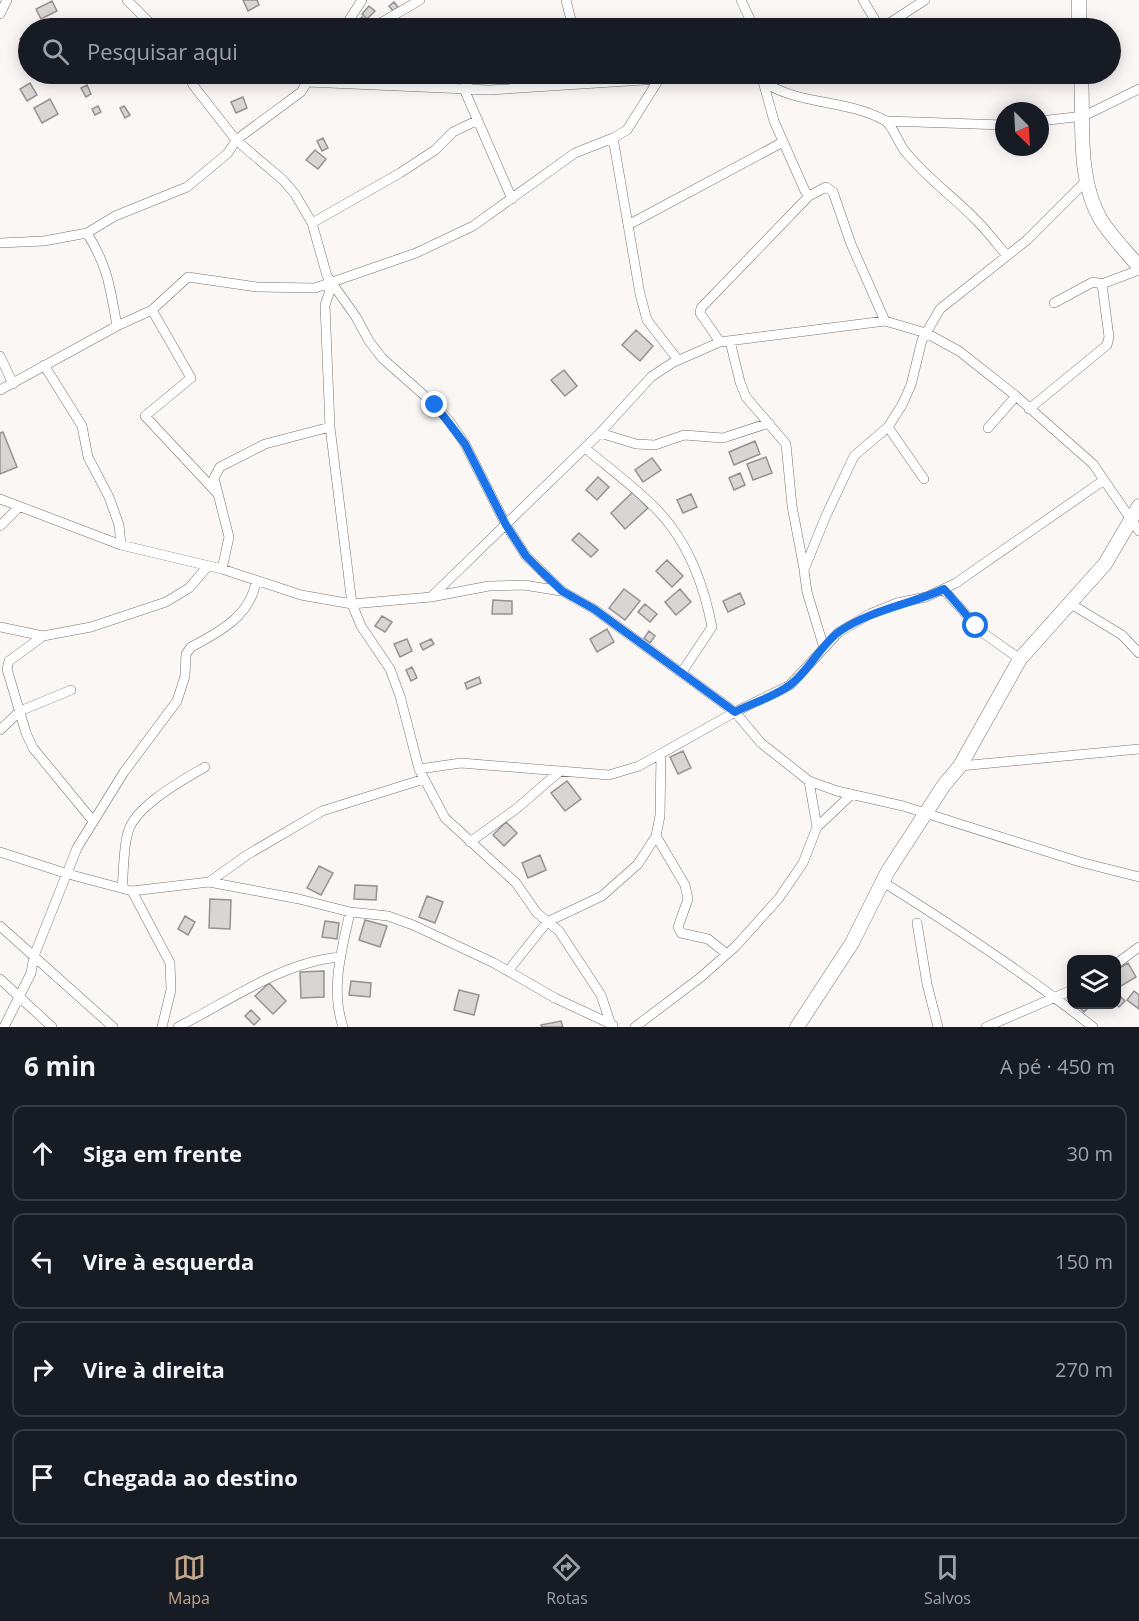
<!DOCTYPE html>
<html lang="pt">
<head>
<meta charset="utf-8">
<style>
  body { margin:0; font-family:"Open Sans",sans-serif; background:#242831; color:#f1f3f6 }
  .controls { position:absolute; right:18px; bottom:18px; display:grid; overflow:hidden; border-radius:12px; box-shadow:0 3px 15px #0003 }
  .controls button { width:54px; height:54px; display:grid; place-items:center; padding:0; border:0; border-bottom:2px solid #363941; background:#171b24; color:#f1f3f6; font:30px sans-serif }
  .compass { position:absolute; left:995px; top:102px; width:54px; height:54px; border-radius:50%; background:#171b24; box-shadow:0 3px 15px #0003; rotate:156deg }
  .stop { position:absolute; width:18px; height:18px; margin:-14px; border:4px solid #1a73e8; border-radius:50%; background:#fff }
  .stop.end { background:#1a73e8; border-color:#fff; box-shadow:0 2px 6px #0008 }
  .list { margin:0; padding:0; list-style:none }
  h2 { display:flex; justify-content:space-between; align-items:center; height:78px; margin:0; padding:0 24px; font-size:26px }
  h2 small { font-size:20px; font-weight:400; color:#9ea1a6 }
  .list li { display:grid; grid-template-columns:39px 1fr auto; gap:18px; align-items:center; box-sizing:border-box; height:96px; margin:0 12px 12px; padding:0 12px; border:2px solid #363941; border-radius:12px }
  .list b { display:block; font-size:22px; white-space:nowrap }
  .list em { font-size:20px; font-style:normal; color:#9ea1a6 }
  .icon { flex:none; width:33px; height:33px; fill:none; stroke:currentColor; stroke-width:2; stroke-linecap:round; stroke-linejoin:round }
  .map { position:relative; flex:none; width:1139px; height:1027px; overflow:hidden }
  .search { position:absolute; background:#171b24; box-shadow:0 3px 15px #0003; left:18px; right:18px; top:18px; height:66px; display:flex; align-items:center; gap:15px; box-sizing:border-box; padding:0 21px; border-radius:33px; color:#9ea1a6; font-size:22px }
  .sheet { height:510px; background:#171b24 }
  nav { display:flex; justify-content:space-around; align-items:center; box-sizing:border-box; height:84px; border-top:2px solid #363941; background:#171b24; font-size:16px; color:#9ea1a6 }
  nav a { display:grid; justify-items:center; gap:3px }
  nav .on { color:#c1a78a }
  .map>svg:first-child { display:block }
  .building { fill:#d9d5d4; stroke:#959190; stroke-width:1.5 }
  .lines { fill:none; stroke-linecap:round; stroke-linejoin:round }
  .street-casing { stroke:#767371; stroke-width:10 }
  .secondary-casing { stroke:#767371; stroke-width:15 }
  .street { stroke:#fff; stroke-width:9 }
  .secondary { stroke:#fff; stroke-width:14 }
  .route { stroke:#1a73e8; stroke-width:8 }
</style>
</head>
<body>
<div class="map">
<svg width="1139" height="1027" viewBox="0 0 1139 1027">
  <rect width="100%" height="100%" fill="#faf7f5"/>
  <path class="building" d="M243,0H257L259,5L248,11Z
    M52,1L57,11L41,19L36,9Z
    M394,2L398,7L393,11L389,6Z
    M369,6L375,11L367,19L362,14Z
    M362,17L371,25L368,28L357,22Z
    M28,32V47L27,48L20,39Z
    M280,74H303L300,81Z
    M30,83L37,95L27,101L20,89Z
    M87,85L91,94L86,97L81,88Z
    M243,97L247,108L236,113L231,102Z
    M50,99L58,114L42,123L34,108Z
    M98,106L101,112L95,115L92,109Z
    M124,106L130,115L125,118L120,108Z
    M323,138L328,148L322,151L317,141Z
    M315,150L326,159L318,169L306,160Z
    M636,330L653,346L640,361L622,345Z
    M564,370L577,386L565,396L551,380Z
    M3,432L17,467L0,474V433Z
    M755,441L760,454L734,465L729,452Z
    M766,457L772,473L753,480L747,464Z
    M652,458L661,470L643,482L635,470Z
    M740,473L745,485L734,490L729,478Z
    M598,477L609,487L597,500L586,490Z
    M633,492L648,508L625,529L611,513Z
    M691,494L697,507L683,513L677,500Z
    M579,533L598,550L591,557L572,540Z
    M667,560L683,576L672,587L656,571Z
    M624,589L640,601L625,620L609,608Z
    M680,589L691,602L676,615L665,602Z
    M740,593L745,604L728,612L723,601Z
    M493,600L512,601V614H492Z
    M645,604L657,614L650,622L638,612Z
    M382,616L392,622L385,632L375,626Z
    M607,629L614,642L597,652L590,639Z
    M649,631L655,636L650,643L644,638Z
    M407,639L412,651L400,657L394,644Z
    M431,639L434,644L423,650L420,644Z
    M412,667L417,678L411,681L406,670Z
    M479,677L481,683L467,689L465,683Z
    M683,751L691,768L678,774L670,757Z
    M567,781L581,799L565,811L551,793Z
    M506,822L517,833L504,846L493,835Z
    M540,855L546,870L528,878L522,863Z
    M319,866L333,873L321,895L307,888Z
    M355,885L377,886L376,900L354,899Z
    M427,896L443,902L435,923L419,917Z
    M210,899L231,900L230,929L209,928Z
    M185,916L195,922L188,935L178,929Z
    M365,920L387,926L380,947L359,940Z
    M325,921L339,923L337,939L322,937Z
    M1128,963L1136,977L1121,986L1116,979V970Z
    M324,971V997L301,998L300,972Z
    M351,981L371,983L370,997L349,995Z
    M269,983L286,1001L273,1014L255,996Z
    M459,990L479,995L474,1015L454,1010Z
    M1134,991L1139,995V1009L1127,1000Z
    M1116,992L1125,1001L1119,1007L1116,1004Z
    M1077,1005H1091L1084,1012Z
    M251,1010L260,1019L254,1025L245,1016Z
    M561,1021L563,1027H542L541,1025Z"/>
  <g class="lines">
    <g class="street-casing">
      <path id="street" d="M127,0L155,28
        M566,0L573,28
        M741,0L754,28
        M863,0L880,28
        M0,14L7,0
        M435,25L437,28
        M344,28L362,0
        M372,28L420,0
        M882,28L925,0
        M188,74L193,85L236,140L283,180L295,194L312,223L327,276L356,317L369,341L382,358L435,405L450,422L465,444L506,525L526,556L562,591L594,609L735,712L761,743L809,781L837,791L903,806L1080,862L1139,877
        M462,74L469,89
        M762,81C799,106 846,99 884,120C892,124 898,142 904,150C925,177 953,196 977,221C988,232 997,244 1007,256
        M307,82L489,90L659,79
        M464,89L512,199
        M887,121L1004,125
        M1040,121L1084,116L1139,89
        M613,138L640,294L647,320L678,360
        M312,223L400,173L435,150L453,132L478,120
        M628,225L783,142
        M87,233C108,267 110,287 117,326
        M0,243L44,241L87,233L115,216L187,187L228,153L236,140L301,92L312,74
        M332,285L325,305L330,427L352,604L361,626L390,669L400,696L419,769L445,818L516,883L537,913L559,931L601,995L610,1022
        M1054,303L1093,282L1102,284L1139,270
        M152,310L191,378L145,416L217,493
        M885,321L926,333L959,351L1016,396L1093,464L1139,531
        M730,341L740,382L746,397L786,444L792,506L804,569
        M720,342L700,313L701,308L809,196
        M0,356L13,384
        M44,365L82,426L88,457L109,497L119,525L121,545
        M0,390L117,326L152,310L188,277L257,287L315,288L416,253L473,226L575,153L613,138L627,130L659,79L671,74H761L774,121L805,191L809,196L826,187L833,192L851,244L885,321L720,342L672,363L651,377L600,433L431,597
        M1029,409L1107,345L1109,337L1102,284
        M888,427L924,479
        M988,428L1016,396
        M600,433L636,444L655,445L684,435L723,438L769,423
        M585,448C611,470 651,499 670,525C693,555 705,591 712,627L682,672
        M0,499L121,545L222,569L301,595L352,604L431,597L489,586L524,585L561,591
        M0,526L19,507
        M222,569L229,537L214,478L220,467L265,444L330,427
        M943,589L983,633L1020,659
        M1071,604L1122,635L1139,653
        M0,627L43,636L91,627L166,602L189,588L208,566
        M43,636L9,661L7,669L26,733L33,748L93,821
        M824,648L807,592L804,570L825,518L854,456L888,427L902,405L911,385L922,340L940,309L1027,240L1087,180
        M0,730L20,711L71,690
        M960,766L1139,749
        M419,769L461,763L609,775L639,766L735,712L790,685L839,632L870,614L897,603L926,597L956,583L1104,480
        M809,781L817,827
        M656,836L685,885L688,899L678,927L681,933L708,939L727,954
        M470,842L516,809L559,772
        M0,852L68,874L132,891L209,882L299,899L350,912L388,916L413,925L494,963L555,998L613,1025
        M209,882L247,855L322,811L424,779
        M883,882C955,927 1026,974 1093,1027
        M122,888C124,870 123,849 128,832C135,806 183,780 205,767
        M132,891L170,963L171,990L162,1027
        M917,923L927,984L938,1027
        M0,926L113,1027
        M1116,964L1139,947
        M508,971L547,922L602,896L638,864L656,836L660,816L661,754
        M0,979L52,1027
        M4,1027L31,973L34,956L77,848L124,772L177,701L185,676L186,654L191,647C220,632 251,615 256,581
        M178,1027C229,1001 284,961 341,957
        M343,1027C330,988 342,950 350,912
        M635,1027L701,977L736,946L779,898L803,863L817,827L852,794
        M986,1027L1072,990"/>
    </g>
    <g class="secondary-casing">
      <path id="secondary" d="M1079,0V28
        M1081,74C1084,121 1076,178 1101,220C1111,236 1127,252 1139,267
        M797,1027L852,943L888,871L944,785L960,766L1020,659L1105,564L1139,506"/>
    </g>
    <use href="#street" class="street"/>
    <use href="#secondary" class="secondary"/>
  </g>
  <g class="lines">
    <path class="route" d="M435,405L465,444L506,525L526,556L540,570L562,591L594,609L735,712C752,703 774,697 790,685C809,671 821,644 840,631C873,609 909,605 944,589L976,626"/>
  </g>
</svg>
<div class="controls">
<button><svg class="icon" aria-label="layers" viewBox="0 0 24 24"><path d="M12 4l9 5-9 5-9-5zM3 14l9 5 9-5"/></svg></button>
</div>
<svg class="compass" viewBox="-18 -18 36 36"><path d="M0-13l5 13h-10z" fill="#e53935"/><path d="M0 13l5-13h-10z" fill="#9ea1a6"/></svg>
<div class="stop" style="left:976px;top:626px"></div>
<div class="stop end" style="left:435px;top:405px"></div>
<div class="search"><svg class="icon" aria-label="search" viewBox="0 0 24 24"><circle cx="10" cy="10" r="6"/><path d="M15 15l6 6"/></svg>Pesquisar aqui</div>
</div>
<section class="sheet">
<h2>6 min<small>A pé · 450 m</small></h2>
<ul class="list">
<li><svg class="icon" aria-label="ahead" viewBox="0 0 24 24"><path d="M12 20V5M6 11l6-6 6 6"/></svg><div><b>Siga em frente</b></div><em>30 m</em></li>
<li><svg class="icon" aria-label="left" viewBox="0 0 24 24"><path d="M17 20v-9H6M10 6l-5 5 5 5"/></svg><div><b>Vire à esquerda</b></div><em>150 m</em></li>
<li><svg class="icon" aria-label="right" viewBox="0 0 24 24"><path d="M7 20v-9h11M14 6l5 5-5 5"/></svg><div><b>Vire à direita</b></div><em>270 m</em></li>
<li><svg class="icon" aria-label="arrive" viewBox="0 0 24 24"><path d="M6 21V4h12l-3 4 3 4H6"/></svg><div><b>Chegada ao destino</b></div></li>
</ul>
</section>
<nav>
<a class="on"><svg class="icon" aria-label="map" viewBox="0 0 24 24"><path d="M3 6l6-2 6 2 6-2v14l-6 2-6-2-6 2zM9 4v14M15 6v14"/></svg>Mapa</a>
<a><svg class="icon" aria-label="directions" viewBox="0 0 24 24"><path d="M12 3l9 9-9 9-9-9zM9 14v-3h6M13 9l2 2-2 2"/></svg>Rotas</a>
<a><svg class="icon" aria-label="saved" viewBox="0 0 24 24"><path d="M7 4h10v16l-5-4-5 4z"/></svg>Salvos</a>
</nav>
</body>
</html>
